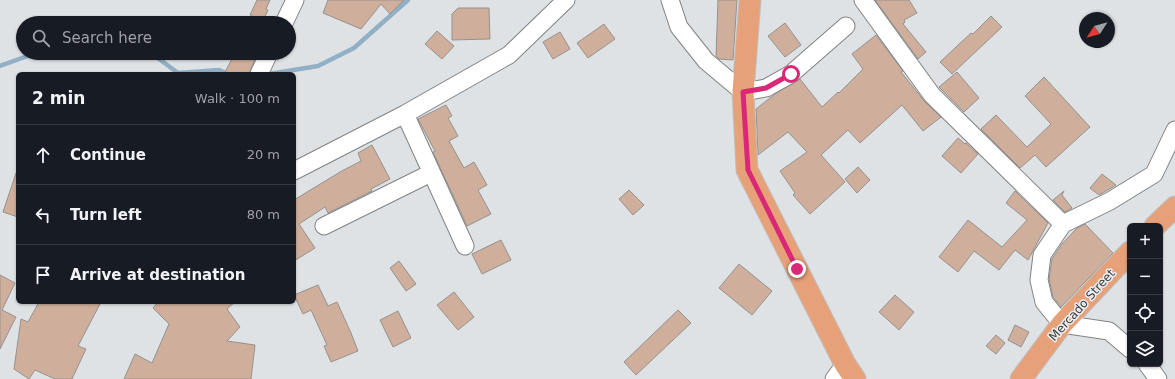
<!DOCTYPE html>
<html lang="en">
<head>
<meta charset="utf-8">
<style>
  body { margin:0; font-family:"DejaVu Sans",sans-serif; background:#20242c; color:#f1f3f6 }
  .controls { position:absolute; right:12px; bottom:12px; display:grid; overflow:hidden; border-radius:6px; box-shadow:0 1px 3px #0004 }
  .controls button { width:36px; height:36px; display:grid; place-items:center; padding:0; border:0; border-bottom:1px solid #363941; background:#171b24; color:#f1f3f6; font:20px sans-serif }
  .compass { position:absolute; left:1079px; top:12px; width:36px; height:36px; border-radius:50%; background:#171b24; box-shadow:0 1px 3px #0004; rotate:234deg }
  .stop { position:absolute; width:12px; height:12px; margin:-9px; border:3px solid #db2777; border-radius:50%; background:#fff }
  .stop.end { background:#db2777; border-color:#fff; box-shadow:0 1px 4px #0008 }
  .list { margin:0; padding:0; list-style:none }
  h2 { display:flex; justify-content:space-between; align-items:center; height:52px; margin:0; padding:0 16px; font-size:17px }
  h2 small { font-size:13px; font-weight:400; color:#9ea1a6 }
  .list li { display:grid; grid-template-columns:26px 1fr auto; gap:12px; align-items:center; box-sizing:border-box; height:60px; padding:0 16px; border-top:1px solid #363941 }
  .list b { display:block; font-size:15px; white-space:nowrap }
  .list em { font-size:13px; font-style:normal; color:#9ea1a6 }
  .icon { flex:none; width:22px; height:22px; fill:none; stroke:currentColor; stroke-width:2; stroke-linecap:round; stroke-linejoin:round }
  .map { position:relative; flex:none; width:1175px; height:379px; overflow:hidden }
  .search { position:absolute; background:#171b24; box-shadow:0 1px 3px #0004; left:16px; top:16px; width:280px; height:44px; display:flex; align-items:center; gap:10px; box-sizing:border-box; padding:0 14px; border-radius:22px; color:#9ea1a6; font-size:15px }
  .panel { position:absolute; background:#171b24; box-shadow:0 1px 3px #0004; left:16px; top:72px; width:280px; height:232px; border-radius:6px }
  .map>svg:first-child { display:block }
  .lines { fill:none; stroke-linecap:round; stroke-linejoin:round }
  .stream { stroke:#91afc5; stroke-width:4.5 }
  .building { fill:#cfaf9c; stroke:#94918f }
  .minor-casing { stroke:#808385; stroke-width:19 }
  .major-casing { stroke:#c0c0c1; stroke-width:23 }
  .minor { stroke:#fff; stroke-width:17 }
  .major { stroke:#e6a179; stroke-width:21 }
  .route { stroke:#db2777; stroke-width:5 }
  .labels { text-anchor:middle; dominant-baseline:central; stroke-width:3; stroke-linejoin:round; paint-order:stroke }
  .street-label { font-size:12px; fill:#3a3b3c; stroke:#eceff2 }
</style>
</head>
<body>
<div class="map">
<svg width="1175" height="379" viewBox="0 0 1175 379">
  <rect width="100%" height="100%" fill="#dfe2e4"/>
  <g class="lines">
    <path class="stream" d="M151,53L178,73L219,70L228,74
      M0,66L36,53
      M269,74L318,66L354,48L408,0"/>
  </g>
  <path class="building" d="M257,0H270L266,9L268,10L263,21L250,15Z
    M328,0H404L390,14L381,4L361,29L323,13Z
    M718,0H737L733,60L719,59L716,56Z
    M875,0H909L917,13L904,20L905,22L903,24L926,52L918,59Z
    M458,8H489L490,39L452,40V14Z
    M991,16L1002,27L952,74L940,62L971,33L973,34Z
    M785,23L801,45L785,57L768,36Z
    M604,24L615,39L588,58L577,43Z
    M437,31L454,46L442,59L425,44Z
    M560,32L570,49L553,59L543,42Z
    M876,35L903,71L901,72L925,102L941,117L923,131L902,105L860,143L848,130L821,155L845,182L810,214L793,195L795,193L780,171L807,152L788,132L758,155L756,109L775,94L800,79L822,107L838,92L839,93L863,69L852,54Z
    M235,53H251L256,56L249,74H224Z
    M957,72L979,98L964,112L939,87Z
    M1044,77L1090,127L1046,167L1035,155L1020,168L981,129L996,115L1027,147L1051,124L1025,96Z
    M446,105L452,116L448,118L458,136L449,141L464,168L474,162L487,185L478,190L491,214L467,226L433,152L435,151L418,119Z
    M958,138L965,144L966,143L978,154L961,173L942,156Z
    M372,145L390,179L371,189L372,191L328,213L325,207L299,224L315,248L294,261V200L340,172L361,161L358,153Z
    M858,167L870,180L857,193L845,179Z
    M16,173H18V217L3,212Z
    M1102,174L1116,185L1099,195L1090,188Z
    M629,190L644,205L633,215L619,199Z
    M1015,191L1048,223L1028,260L1015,250L999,270L974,251L958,272L939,257L968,220L1002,247L1027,220L1006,203Z
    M1064,191L1062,195L1072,208L1065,212L1053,200Z
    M1085,224L1113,253L1061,307L1053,297L1049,279L1052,259L1062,244L1077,228Z
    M501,240L511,260L482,274L472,254Z
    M399,261L416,284L406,291L390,268Z
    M739,264L772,291L752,315L719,288Z
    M0,275L15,283L2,310L16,317L0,349Z
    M318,285L328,306L337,302L351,333L358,351L331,362L324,346L327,345L311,310L303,314L294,295Z
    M454,292L474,317L458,330L437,305Z
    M895,295L914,312L899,330L879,312Z
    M39,302H101L78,346L86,349L72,379H55L35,370L29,379L14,369L21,319L28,322Z
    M158,302H235L227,309L240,327L227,341L255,345L251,379H124L135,354L152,363L169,324L153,308Z
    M678,310L691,323L636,375L624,362Z
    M398,311L411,338L393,347L380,320Z
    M1015,325L1029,332L1021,347L1008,340Z
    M996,335L1005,343L996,354L986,346Z"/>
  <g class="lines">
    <g class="minor-casing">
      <path id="minor" d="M670,0L679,27L706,61L743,92L766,88L791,74L846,26
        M863,0L932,95L1063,224
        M284,23L295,0
        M259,74L269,53
        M405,114L465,246
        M294,171L405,114L509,55L566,0
        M324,226L431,173
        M1130,349L1109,331L1062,324L1044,302L1039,280L1042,255L1063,224L1110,201L1154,174L1175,130
        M1147,364L1158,379
        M834,379L845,364"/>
    </g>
    <g class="major-casing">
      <path id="major" d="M750,0L743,92L747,170L845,364L855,379
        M1155,226L1175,207
        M1021,379L1062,324L1130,252"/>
    </g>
    <use href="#minor" class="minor"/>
    <use href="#major" class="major"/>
  </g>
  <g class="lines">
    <path class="route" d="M791,74L766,88L743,92L748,170L797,269"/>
  </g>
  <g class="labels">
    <g class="street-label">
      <text transform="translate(1082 305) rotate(-48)">Mercado Street</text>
    </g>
  </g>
</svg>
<div class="controls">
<button>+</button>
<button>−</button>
<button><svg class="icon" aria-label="locate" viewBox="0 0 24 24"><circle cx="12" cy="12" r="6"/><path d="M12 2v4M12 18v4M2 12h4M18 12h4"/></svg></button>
<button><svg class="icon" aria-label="layers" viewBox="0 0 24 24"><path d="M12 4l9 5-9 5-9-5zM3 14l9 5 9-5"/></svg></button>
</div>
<svg class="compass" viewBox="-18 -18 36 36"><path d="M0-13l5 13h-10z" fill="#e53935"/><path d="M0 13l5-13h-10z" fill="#9ea1a6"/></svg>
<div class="stop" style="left:791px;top:74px"></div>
<div class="stop end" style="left:797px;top:269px"></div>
<div class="search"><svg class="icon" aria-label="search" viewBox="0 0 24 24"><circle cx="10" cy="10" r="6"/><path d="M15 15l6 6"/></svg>Search here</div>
<section class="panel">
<h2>2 min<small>Walk · 100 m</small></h2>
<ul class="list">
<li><svg class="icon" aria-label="ahead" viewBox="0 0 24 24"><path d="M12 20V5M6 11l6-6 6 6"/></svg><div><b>Continue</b></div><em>20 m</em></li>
<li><svg class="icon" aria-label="left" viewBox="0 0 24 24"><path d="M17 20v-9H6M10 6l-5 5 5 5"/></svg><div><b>Turn left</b></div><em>80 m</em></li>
<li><svg class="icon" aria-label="arrive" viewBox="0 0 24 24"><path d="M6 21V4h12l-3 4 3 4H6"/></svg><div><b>Arrive at destination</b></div></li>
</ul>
</section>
</div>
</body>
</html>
